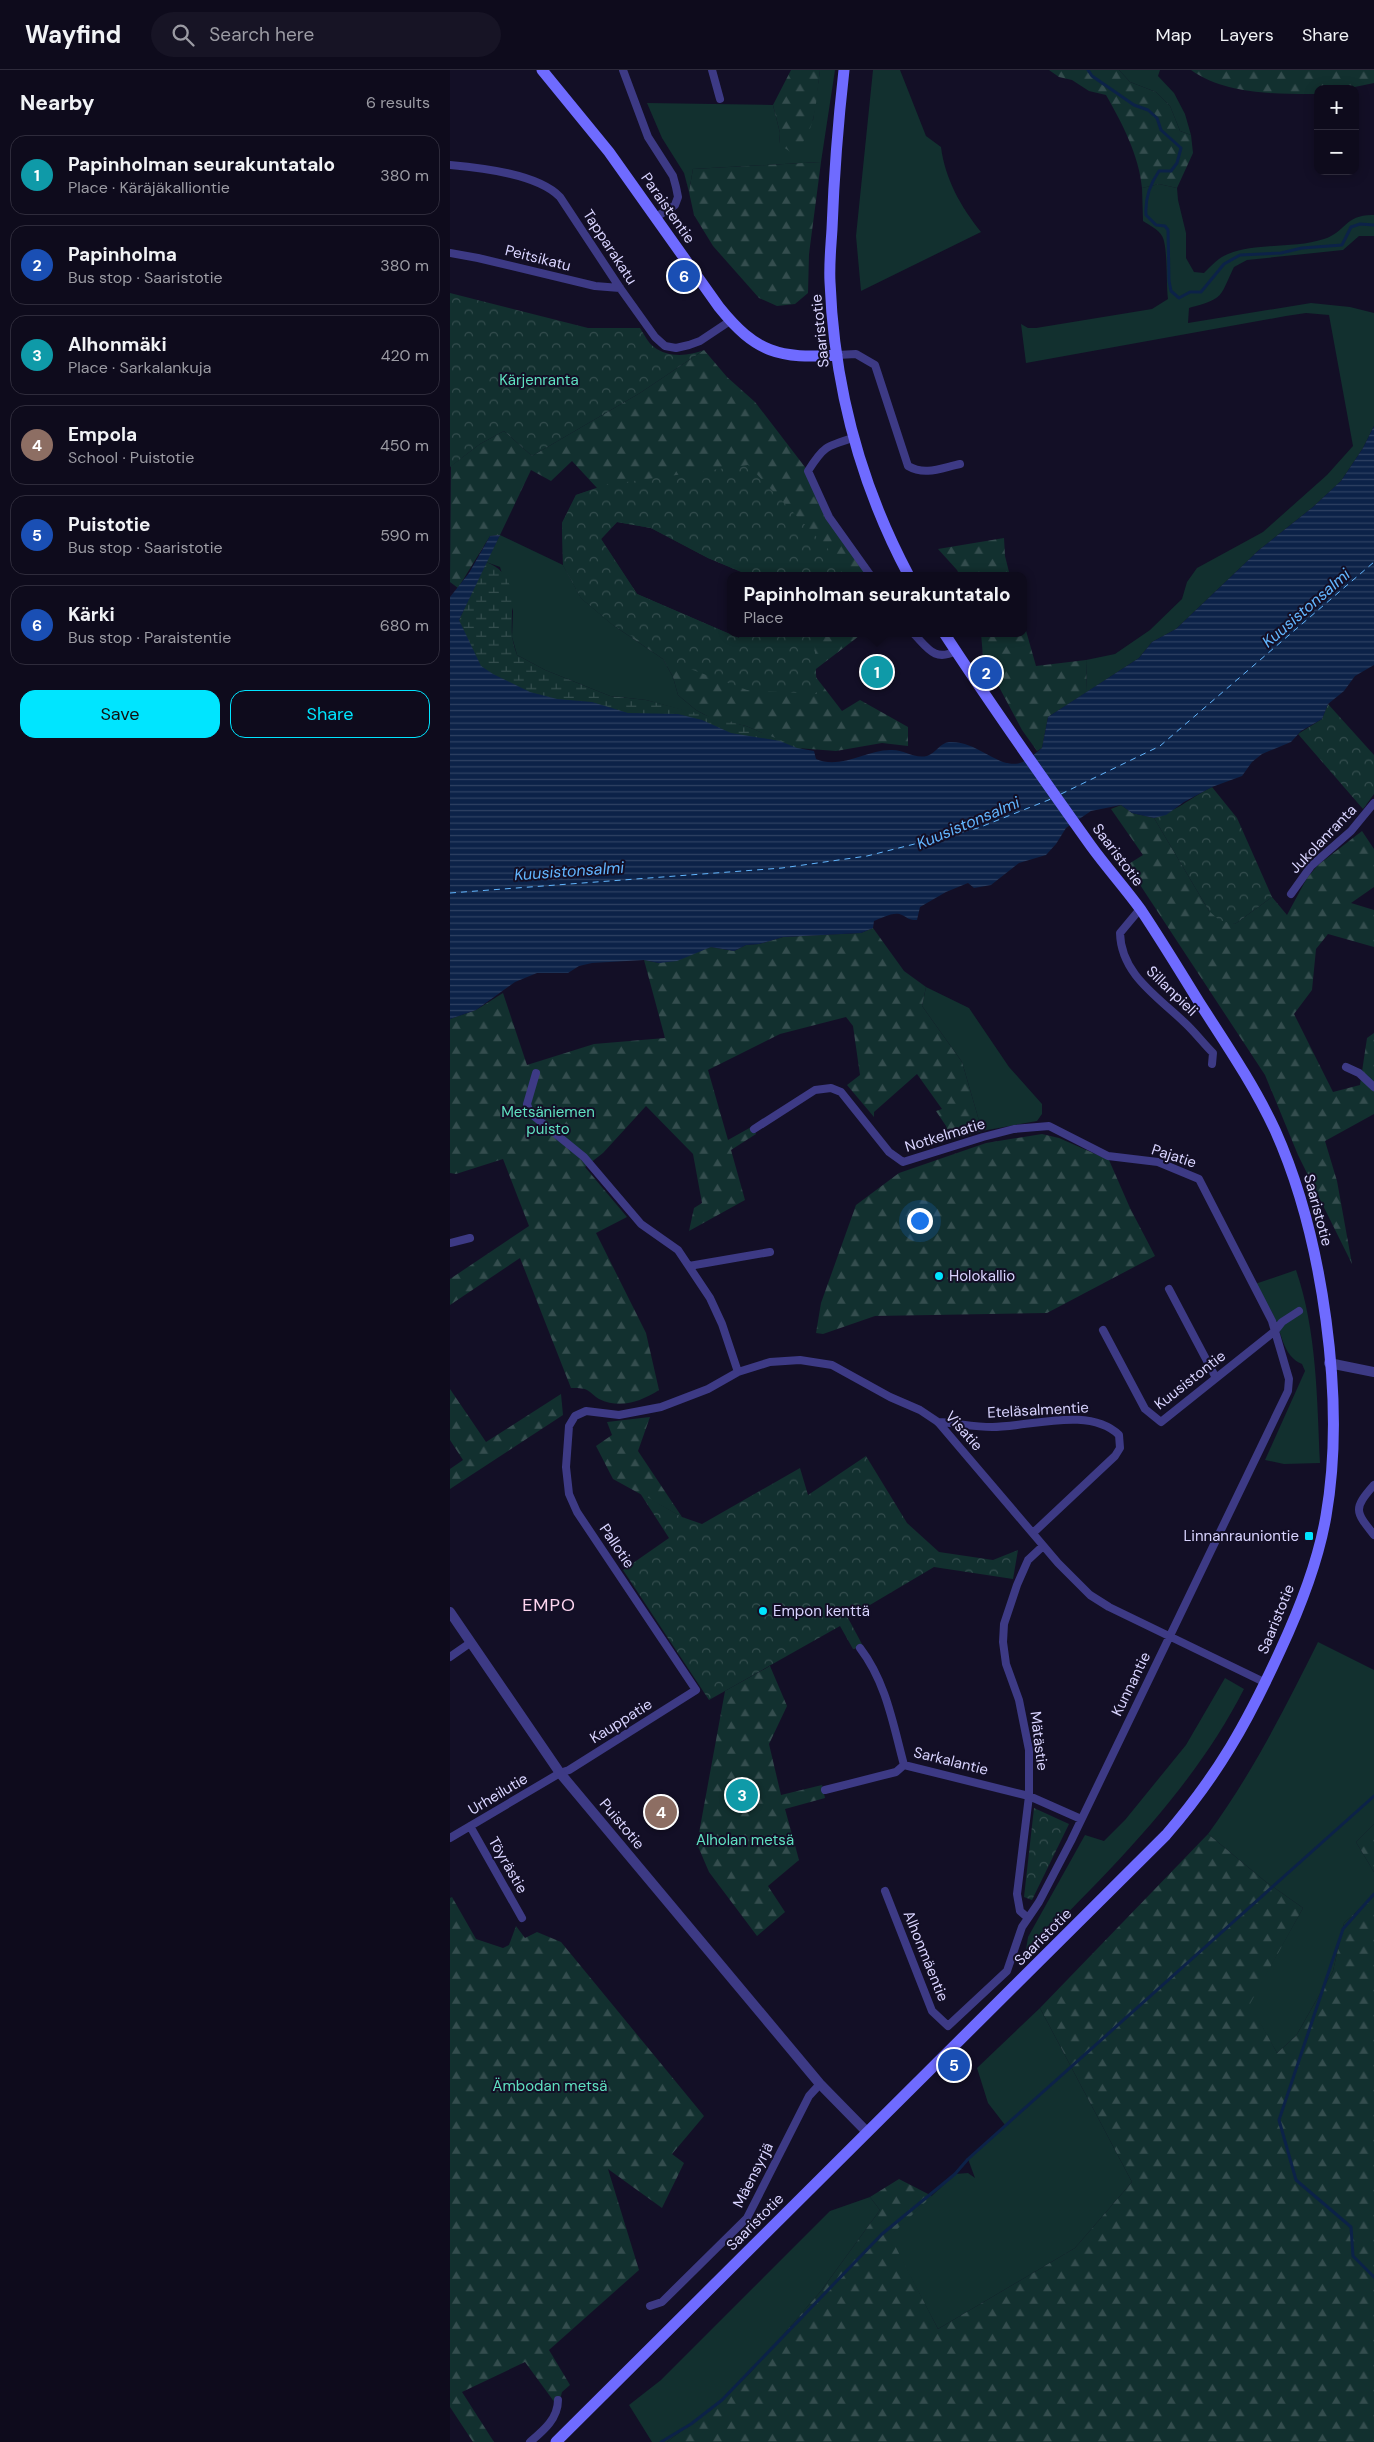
<!DOCTYPE html>
<html lang="en">
<head>
<meta charset="utf-8">
<style>
  body { margin:0; font-family:"DM Sans",sans-serif; background:#171425; color:#f1f3f6 }
  .controls { position:absolute; right:15px; top:15px; display:grid; overflow:hidden; border-radius:10px; box-shadow:0 2px 12px #0003 }
  .controls button { width:45px; height:45px; display:grid; place-items:center; padding:0; border:0; border-bottom:1px solid #2e2b3b; background:#0e0b1c; color:#f1f3f6; font:25px sans-serif }
  .you { position:absolute; left:469px; top:1150px; width:18px; height:18px; margin:-12px; border:4px solid #fff; border-radius:50%; background:#1a73e8; box-shadow:0 0 0 8px #1a73e833 }
  .badge { display:grid; place-items:center; width:32px; height:32px; border-radius:50%; background:#00e5ff; color:#fff; font-size:16px; font-weight:700 }
  .pin { position:absolute; translate:-50% -50%; border:2px solid #fff; box-shadow:0 1px 5px #0006 }
  .popup { position:absolute; left:277px; top:502px; width:300px; height:65px; box-sizing:border-box; display:grid; place-content:center; border-radius:10px; background:#0e0b1c; filter:drop-shadow(0 1px 4px #0005); font-size:16px; white-space:nowrap; color:#9b9ba3 }
  .popup b { font-size:19px; color:#f1f3f6 }
  .popup::after { content:''; position:absolute; left:50%; top:100%; margin-left:-10px; border:10px solid transparent; border-top-color:#0e0b1c }
  .list { margin:0; padding:0; list-style:none }
  h2 { display:flex; justify-content:space-between; align-items:center; height:65px; margin:0; padding:0 20px; font-size:21px }
  h2 small { font-size:16px; font-weight:400; color:#9b9ba3 }
  .list li { display:grid; grid-template-columns:32px 1fr auto; gap:15px; align-items:center; box-sizing:border-box; height:80px; margin:0 10px 10px; padding:0 10px; border:1px solid #2e2b3b; border-radius:15px }
  .list b { display:block; font-size:19px; white-space:nowrap }
  .list p { margin:0; font-size:16px; white-space:nowrap; color:#9b9ba3 }
  .list em { font-size:16px; font-style:normal; color:#9b9ba3 }
  .actions { display:flex; gap:10px; padding:15px 20px }
  .actions a { flex:1; padding:11px 0; border:1px solid #00e5ff; border-radius:15px; text-align:center; font-size:18px; color:#00e5ff }
  .actions .main { background:#00e5ff; color:#111 }
  .icon { flex:none; width:28px; height:28px; fill:none; stroke:currentColor; stroke-width:2; stroke-linecap:round; stroke-linejoin:round }
  .map { position:relative; flex:none; width:924px; height:2372px; overflow:hidden }
  header { display:flex; align-items:center; gap:30px; box-sizing:border-box; height:70px; padding:0 25px; background:#0e0b1c; border-bottom:1px solid #2e2b3b }
  header strong { font-size:24px }
  nav { display:flex; gap:28px; margin-inline-start:auto; font-size:18px }
  .search { width:350px; height:45px; background:#171425; display:flex; align-items:center; gap:12px; box-sizing:border-box; padding:0 18px; border-radius:28px; color:#9b9ba3; font-size:19px }
  main { display:flex }
  aside { flex:1; background:#0e0b1c }
  .map>svg:first-child { display:block }
  .grass { fill:#12302f }
  .forest { fill:url(#forest-firs) }
  .wetland { fill:url(#wetland-marsh) }
  .park { fill:url(#park-crowns) }
  .water { fill:url(#water-rules) }
  .lines { fill:none; stroke-linecap:round; stroke-linejoin:round }
  .stream { stroke:#0c2248; stroke-width:3 }
  .ferry { stroke:#62b6ff; stroke-width:1; stroke-dasharray:6 5; stroke-linecap:butt }
  .minor { stroke:#3d3a85; stroke-width:8 }
  .tertiary { stroke:#3d3a85; stroke-width:10 }
  .secondary { stroke:#6f6bff; stroke-width:11 }
  .poi-dot { fill:#00e5ff; stroke:#130f26; stroke-width:2 }
  .labels { text-anchor:middle; dominant-baseline:central; stroke-width:4; stroke-linejoin:round; paint-order:stroke }
  .street-label { font-size:15px; fill:#d9d4ff; stroke:#130f26 }
  .park-label { font-size:15px; fill:#5fe0c0; stroke:#130f26 }
  .poi-label { font-size:15px; fill:#d9d4ff; stroke:#130f26; text-anchor:start }
  .water-label { font-size:16px; font-style:italic; fill:#62b6ff; stroke:#130f26 }
  .quarter-label { font-size:18px; letter-spacing:1px; fill:#ffd6f0; stroke:#130f26 }
</style>
</head>
<body>
<header>
<strong>Wayfind</strong>
<div class="search"><svg class="icon" aria-label="search" viewBox="0 0 24 24"><circle cx="10" cy="10" r="6"/><path d="M15 15l6 6"/></svg>Search here</div>
<nav><a>Map</a><a>Layers</a><a>Share</a></nav>
</header>
<main>
<aside>
<h2>Nearby<small>6 results</small></h2>
<ul class="list">
<li><span class="badge" style="background:#0f9aa8">1</span><div><b>Papinholman seurakuntatalo</b><p>Place · Käräjäkalliontie</p></div><em>380 m</em></li>
<li><span class="badge" style="background:#1a4fb4">2</span><div><b>Papinholma</b><p>Bus stop · Saaristotie</p></div><em>380 m</em></li>
<li><span class="badge" style="background:#0f9aa8">3</span><div><b>Alhonmäki</b><p>Place · Sarkalankuja</p></div><em>420 m</em></li>
<li><span class="badge" style="background:#8d6e63">4</span><div><b>Empola</b><p>School · Puistotie</p></div><em>450 m</em></li>
<li><span class="badge" style="background:#1a4fb4">5</span><div><b>Puistotie</b><p>Bus stop · Saaristotie</p></div><em>590 m</em></li>
<li><span class="badge" style="background:#1a4fb4">6</span><div><b>Kärki</b><p>Bus stop · Paraistentie</p></div><em>680 m</em></li>
</ul>
<div class="actions"><a class="main">Save</a><a>Share</a></div>
</aside>
<div class="map">
<svg width="924" height="2372" viewBox="0 0 924 2372">
  <defs>
    <pattern id="forest-firs" width="22" height="20" patternUnits="userSpaceOnUse" patternTransform="scale(1.25)"><rect width="22" height="20" fill="#12302f"/><path d="M5 1l3.5 6h-7zM16 11l3.5 6h-7z" fill="#344d4e"/></pattern>
    <pattern id="wetland-marsh" width="20" height="14" patternUnits="userSpaceOnUse" patternTransform="scale(1.25)"><rect width="20" height="14" fill="#12302f"/><path d="M1 5h8M5 5V1M11 12h8M15 12V8" fill="none" stroke="#344d4e"/></pattern>
    <pattern id="park-crowns" width="20" height="18" patternUnits="userSpaceOnUse" patternTransform="scale(1.25)"><rect width="20" height="18" fill="#12302f"/><path d="M2 6a3 3 0 1 1 6 0M12 15a3 3 0 1 1 6 0" fill="none" stroke="#344d4e"/></pattern>
    <pattern id="water-rules" width="6" height="5" patternUnits="userSpaceOnUse" patternTransform="scale(1.25)"><rect width="6" height="5" fill="#0c2248"/><path d="M0 2.5h6" fill="none" stroke="#2f4163"/></pattern>
  </defs>
  <rect width="100%" height="100%" fill="#130f26"/>
  <path class="grass" d="M370,0H385L371,92L243,99L239,122L234,103L212,68L197,33L323,35L330,63L329,74L363,50Z
    M423,0H450L476,66L491,77C495,109 511,137 531,162L411,221L406,166Z
    M669,0H710L708,6L724,23L735,44L741,65L730,61L720,36L706,22L680,12Z
    M709,114L727,118L728,130L736,163V188L744,202L754,203C761,196 769,187 778,184C808,172 844,179 874,169C896,162 895,144 924,145V166H909L893,180L797,190L784,197C769,228 775,228 739,238L738,253L861,233L900,237L924,243V356L913,378L891,411L863,437L809,480L726,559L702,572L689,588L637,622L636,590L665,584L700,560L732,529L737,512L747,498L813,462L877,405L903,376L879,245L856,243L836,246L576,293L571,254L578,258H586L702,239L718,229C716,215 718,175 712,166C708,159 699,155 693,151L692,118Z
    M50,465L113,495L131,528L163,555L213,589L223,607L228,625L246,640L261,648L196,630L160,626L95,600L67,585L62,567L63,541L50,497L36,492Z
    M476,917L519,938L559,997L592,1034V1044L587,1051L532,1061L512,992L472,936Z
    M846,1200C867,1261 867,1329 870,1393L834,1394L815,1390L855,1301L852,1294C834,1287 832,1265 825,1249C820,1237 812,1225 805,1214Z
    M868,1572L924,1600V1754L906,1772L924,1802V1826L894,1853L883,1901L846,1966L827,1983L799,1934L853,1838L816,1812L758,1764C802,1704 835,1638 868,1572Z
    M775,1608L794,1619C741,1723 656,1804 575,1886L578,1867L635,1765L654,1771L675,1750L736,1675Z
    M590,1938L682,2112L625,2178L488,2259L439,2166L505,2104L518,2103L525,2108L518,2089L555,2055L538,2033L527,1998Z
    M420,2127L430,2140L371,2221L301,2302L272,2330L217,2372H202L179,2335L211,2310L380,2141Z"/>
  <path class="forest" d="M341,0H370C366,28 367,66 342,83L329,74L330,63L323,35Z
    M599,0H669L680,12L706,22L720,36L730,61L741,65L743,83L727,118L709,114L692,118C689,85 672,53 656,25L639,21L622,10L609,7Z
    M741,0H924V13L895,19H868V24C827,24 776,25 741,0Z
    M371,92L359,184L358,223L345,234L327,236L309,228L263,176L244,145L239,122L243,99Z
    M254,280L277,307L305,332L358,401L379,447L421,506H301L258,488L201,458L167,452L151,469L187,524L289,568L291,563H413L362,602L392,641L410,630L458,657V676L432,673L386,681L347,678L296,656L261,648L246,640L228,625L223,607L213,589L163,555L131,528L113,495L112,453L126,425L147,418L122,391L101,411L81,400L50,465L40,466L8,518L0,512L1,396L30,374L54,361L82,386L190,323Z
    M554,468L555,486L560,506H510L507,500L488,479Z
    M573,550L586,596L636,590L637,622L598,647L592,678L587,681L572,660L533,587L531,563H573Z
    M671,735L682,743L704,748L759,841L785,854L822,827L837,845L857,808L868,795L912,761L924,779V817L901,833L924,840V877L878,864L866,879L862,920L844,944L883,1022L910,1015L917,968L924,963V1044L875,1071L887,1111L902,1194L848,1085L815,1005L677,795L693,785L661,739Z
    M423,858L454,901L476,917L472,936L512,992L532,1061L501,1070L496,1056L486,1041L492,1039L467,1004L424,1042V1047L397,1015L410,1005L403,956L396,947L330,964L258,1000L278,1070L303,1056L306,1064L281,1080L295,1130L239,1161L244,1138L252,1133L243,1084L196,1036L153,1083L135,1097L177,1147L146,1163L196,1263L209,1320C190,1332 170,1339 149,1329C145,1327 141,1322 137,1320C133,1318 126,1318 121,1318L70,1188L0,1235V1209L79,1156L53,1089L6,1104L0,1103V949L26,940L53,923L77,995L144,974L215,968L194,890L209,893L261,877L284,881L296,875L309,874L333,867L411,863Z
    M592,1064L609,1068L659,1090L680,1138L705,1186L597,1243L425,1246L373,1264L366,1263L371,1233L406,1135L449,1103L536,1073Z
    M0,1319L36,1372L111,1324L113,1345L0,1419V1399L13,1390L0,1370Z
    M200,1347L188,1381L232,1447L163,1409L146,1376L162,1365L157,1352Z
    M320,1596L337,1636L319,1674L331,1725L372,1715L375,1728L335,1739L349,1790L318,1816L335,1842L307,1866L259,1802L247,1774L275,1621Z
    M924,1754V1802L906,1772Z
    M758,1764L816,1812L853,1838L800,1934L827,1983L846,1966L883,1901L894,1853L924,1826V2372H217L272,2330L301,2302L371,2221L430,2140L420,2127L449,2109L482,2126L440,2166L488,2259L625,2178L682,2112L590,1938Z
    M2,1827L26,1869L53,1878L59,1875L66,1856L75,1868L87,1862L111,1872L254,2046L222,2084L234,2093L212,2138L158,2099L189,2200L99,2280L120,2315L112,2322L108,2337L75,2292L12,2322L44,2372H23L0,2337V1828Z"/>
  <path class="wetland" d="M36,492C71,506 60,536 62,566C63,573 65,579 67,585L95,600L160,626L196,630L296,656L352,679L57,680L9,550Z"/>
  <path class="park" d="M0,223L138,258H190C194,264 198,273 204,277C218,288 239,286 254,280L190,323L82,386L54,361L30,374L0,397Z
    M298,395L380,481L387,506H301L258,488L201,458L167,452L151,469L187,524L289,568L291,563H364L367,624L297,620L232,596L163,555L131,528L113,495L112,453L126,425L155,415Z
    M878,634L924,685V724L913,739L848,664L872,649Z
    M762,717L787,748L822,827L785,854L769,850L759,841L704,748C721,744 744,726 762,717Z
    M416,1386L457,1453L489,1482L543,1490L568,1480L563,1509L484,1497L398,1548L413,1576L403,1579L390,1556L259,1630L173,1500L219,1468L190,1423L232,1447L252,1454L350,1398L358,1425Z
    M584,1738L619,1754L582,1830L574,1827Z"/>
  <path class="water" d="M924,356V595L905,606L894,621L878,634L872,649L851,661L841,672L812,684L802,692L792,706L762,717L734,732L716,745L704,748L682,743L671,735L641,741L616,758L606,774L596,785L569,793L541,815L524,818L518,813L496,822L470,837L467,850C459,850 458,848 452,845C444,841 432,848 424,851L423,858L411,863L333,867L309,874L296,875L284,881L261,877L227,891L209,893L194,890L142,893L129,896L118,903H87L65,912L26,940L0,949V527L19,503L40,466L50,465L9,550L31,596L43,604L80,622L107,629L142,632L178,643L228,644L252,650L281,663L330,671L347,678L364,681L366,689C390,700 416,680 440,680C454,679 463,689 477,686C486,683 490,673 499,672C527,670 548,699 570,693C578,691 585,683 592,678L598,647L689,588L702,572L726,559L809,480L863,437L891,411L913,378Z"/>
  <g class="lines">
    <path class="stream" d="M638,0L642,6L684,35L698,40L707,48L711,60L731,78L727,93L721,101H709C700,114 695,130 696,145L706,155L715,156L718,160L719,211L721,221L729,228L740,222H751L774,194L790,185L831,183L852,178L892,175L901,157L910,154L924,155
      M924,1824L893,1859L829,2050L846,2110L901,2157L903,2186L924,2207
      M211,2372L241,2354L272,2330L432,2164L505,2104L518,2089L924,1726"/>
    <path class="ferry" d="M611,724L710,676L924,492
      M0,823L332,798L417,786L528,758L601,729"/>
    <path class="minor" d="M173,0L198,67L223,106L226,117L228,127L225,135L206,147
      M262,0L270,29
      M0,95C32,98 88,104 110,127L170,218L205,267L215,276L226,278L239,275L250,271L280,251
      M0,183L28,188L145,216L170,218
      M387,285L406,284L425,295L458,396C475,406 491,398 510,394
      M403,368C376,376 373,377 358,401L379,447L421,506
      M463,563C478,578 484,592 506,581
      M841,824L861,796L901,761L924,733
      M690,839L670,863C671,904 707,926 734,952C744,961 753,973 763,983L762,994
      M896,997L909,1003L924,1017
      M86,1003L77,1034L80,1043L134,1087L191,1154L228,1180L260,1228L272,1254L288,1302
      M304,1059L365,1020L381,1018L391,1022L439,1082L453,1092L533,1067L564,1059L599,1056L658,1086L708,1092L749,1109L822,1251L839,1309L838,1321L621,1771L589,1832L572,1857L557,1901L498,1956L482,1941L435,1821
      M0,1173L20,1168
      M239,1196L320,1182
      M719,1219L766,1308
      M653,1260L695,1339L711,1352L825,1261L832,1252L849,1241
      M488,1352C506,1353 524,1357 542,1357C580,1357 639,1336 669,1365L670,1378L665,1386L583,1463
      M924,1415C903,1439 905,1441 924,1465
      M410,1578C436,1612 443,1654 454,1695L579,1726L631,1749
      M0,1587L20,1573
      M375,1720L446,1702L454,1695
      M20,1756L72,1848
      M0,1768L110,1703L119,1700L246,1620L127,1442L119,1424L116,1397L119,1356L125,1346L136,1341L169,1345L211,1337L258,1319L288,1302L320,1292L350,1290L382,1295L440,1327L470,1340L488,1352L608,1493L640,1525L659,1537L816,1613
      M578,1848L570,1841L567,1824L579,1726V1680L569,1630L556,1594L553,1572L554,1554L567,1515L578,1490L593,1476
      M200,2236L212,2232L297,2148L359,2026L370,2014
      M80,2372C93,2361 108,2349 108,2330"/>
    <path class="tertiary" d="M879,1293L924,1302
      M0,1542L110,1703L370,2014L417,2062"/>
    <path class="secondary" d="M92,0L159,82L269,237C306,283 329,289 387,285
      M394,0C388,53 384,105 382,159C381,176 379,194 380,212C384,315 410,414 459,506
      M106,2372L716,1765C768,1705 797,1653 830,1581C850,1538 868,1493 876,1446C896,1331 873,1167 825,1060C804,1015 776,974 749,932C730,901 711,870 691,840C675,818 657,798 641,776C591,706 541,635 494,563"/>
  </g>
  <g class="poi-dot">
    <circle cx="489" cy="1206" r="5"/>
    <rect x="854" y="1461" width="10" height="10" rx="2.5"/>
    <circle cx="313" cy="1541" r="5"/>
  </g>
  <g class="labels">
    <g class="street-label">
      <text transform="translate(218 138) rotate(55)">Paraistentie</text>
      <text transform="translate(160 177) rotate(57)">Tapparakatu</text>
      <text transform="translate(88 188) rotate(14)">Peitsikatu</text>
      <text transform="translate(370 261) rotate(-96)">Saaristotie</text>
      <text transform="translate(873 769) rotate(-46)">Jukolanranta</text>
      <text transform="translate(668 785) rotate(53)">Saaristotie</text>
      <text transform="translate(722 921) rotate(44)">Sillanpieli</text>
      <text transform="translate(495 1065) rotate(-17)">Notkelmatie</text>
      <text transform="translate(724 1086) rotate(18)">Pajatie</text>
      <text transform="translate(868 1140) rotate(75)">Saaristotie</text>
      <text transform="translate(740 1310) rotate(-38)">Kuusistontie</text>
      <text transform="translate(588 1340) rotate(-3)">Eteläsalmentie</text>
      <text transform="translate(514 1361) rotate(48)">Visatie</text>
      <text transform="translate(167 1476) rotate(56)">Pallotie</text>
      <text transform="translate(826 1549) rotate(-68)">Saaristotie</text>
      <text transform="translate(681 1614) rotate(-64)">Kunnantie</text>
      <text transform="translate(171 1651) rotate(-32)">Kauppatie</text>
      <text transform="translate(589 1671) rotate(83)">Mätästie</text>
      <text transform="translate(501 1691) rotate(14)">Sarkalantie</text>
      <text transform="translate(48 1724) rotate(-31)">Urheilutie</text>
      <text transform="translate(172 1754) rotate(50)">Puistotie</text>
      <text transform="translate(58 1795) rotate(60)">Töyrästie</text>
      <text transform="translate(593 1867) rotate(-45)">Saaristotie</text>
      <text transform="translate(476 1886) rotate(68)">Alhonmäentie</text>
      <text transform="translate(303 2105) rotate(-63)">Mäensyrjä</text>
      <text transform="translate(305 2152) rotate(-45)">Saaristotie</text>
    </g>
    <g class="park-label">
      <text x="89" y="310">Kärjenranta</text>
      <text x="98" y="1042">Metsäniemen<tspan x="98" dy="17">puisto</tspan></text>
      <text x="295" y="1770">Alholan metsä</text>
      <text x="100" y="2016">Ämbodan metsä</text>
    </g>
    <g class="poi-label">
      <text x="499" y="1206">Holokallio</text>
      <text x="849" y="1466" text-anchor="end">Linnanrauniontie</text>
      <text x="323" y="1541">Empon kenttä</text>
    </g>
    <g class="water-label">
      <text transform="translate(856 538) rotate(-41)">Kuusistonsalmi</text>
      <text transform="translate(518 753) rotate(-23)">Kuusistonsalmi</text>
      <text transform="translate(119 801) rotate(-4)">Kuusistonsalmi</text>
    </g>
    <g class="quarter-label">
      <text x="99" y="1535">EMPO</text>
    </g>
  </g>
</svg>
<div class="controls">
<button>+</button>
<button>−</button>
</div>
<div class="you"></div>
<div class="pin badge" style="left:427px;top:602px;background:#0f9aa8">1</div>
<div class="popup"><b>Papinholman seurakuntatalo</b>Place</div>
<div class="pin badge" style="left:536px;top:603px;background:#1a4fb4">2</div>
<div class="pin badge" style="left:292px;top:1725px;background:#0f9aa8">3</div>
<div class="pin badge" style="left:211px;top:1742px;background:#8d6e63">4</div>
<div class="pin badge" style="left:504px;top:1995px;background:#1a4fb4">5</div>
<div class="pin badge" style="left:234px;top:206px;background:#1a4fb4">6</div>
</div>
</main>
</body>
</html>
